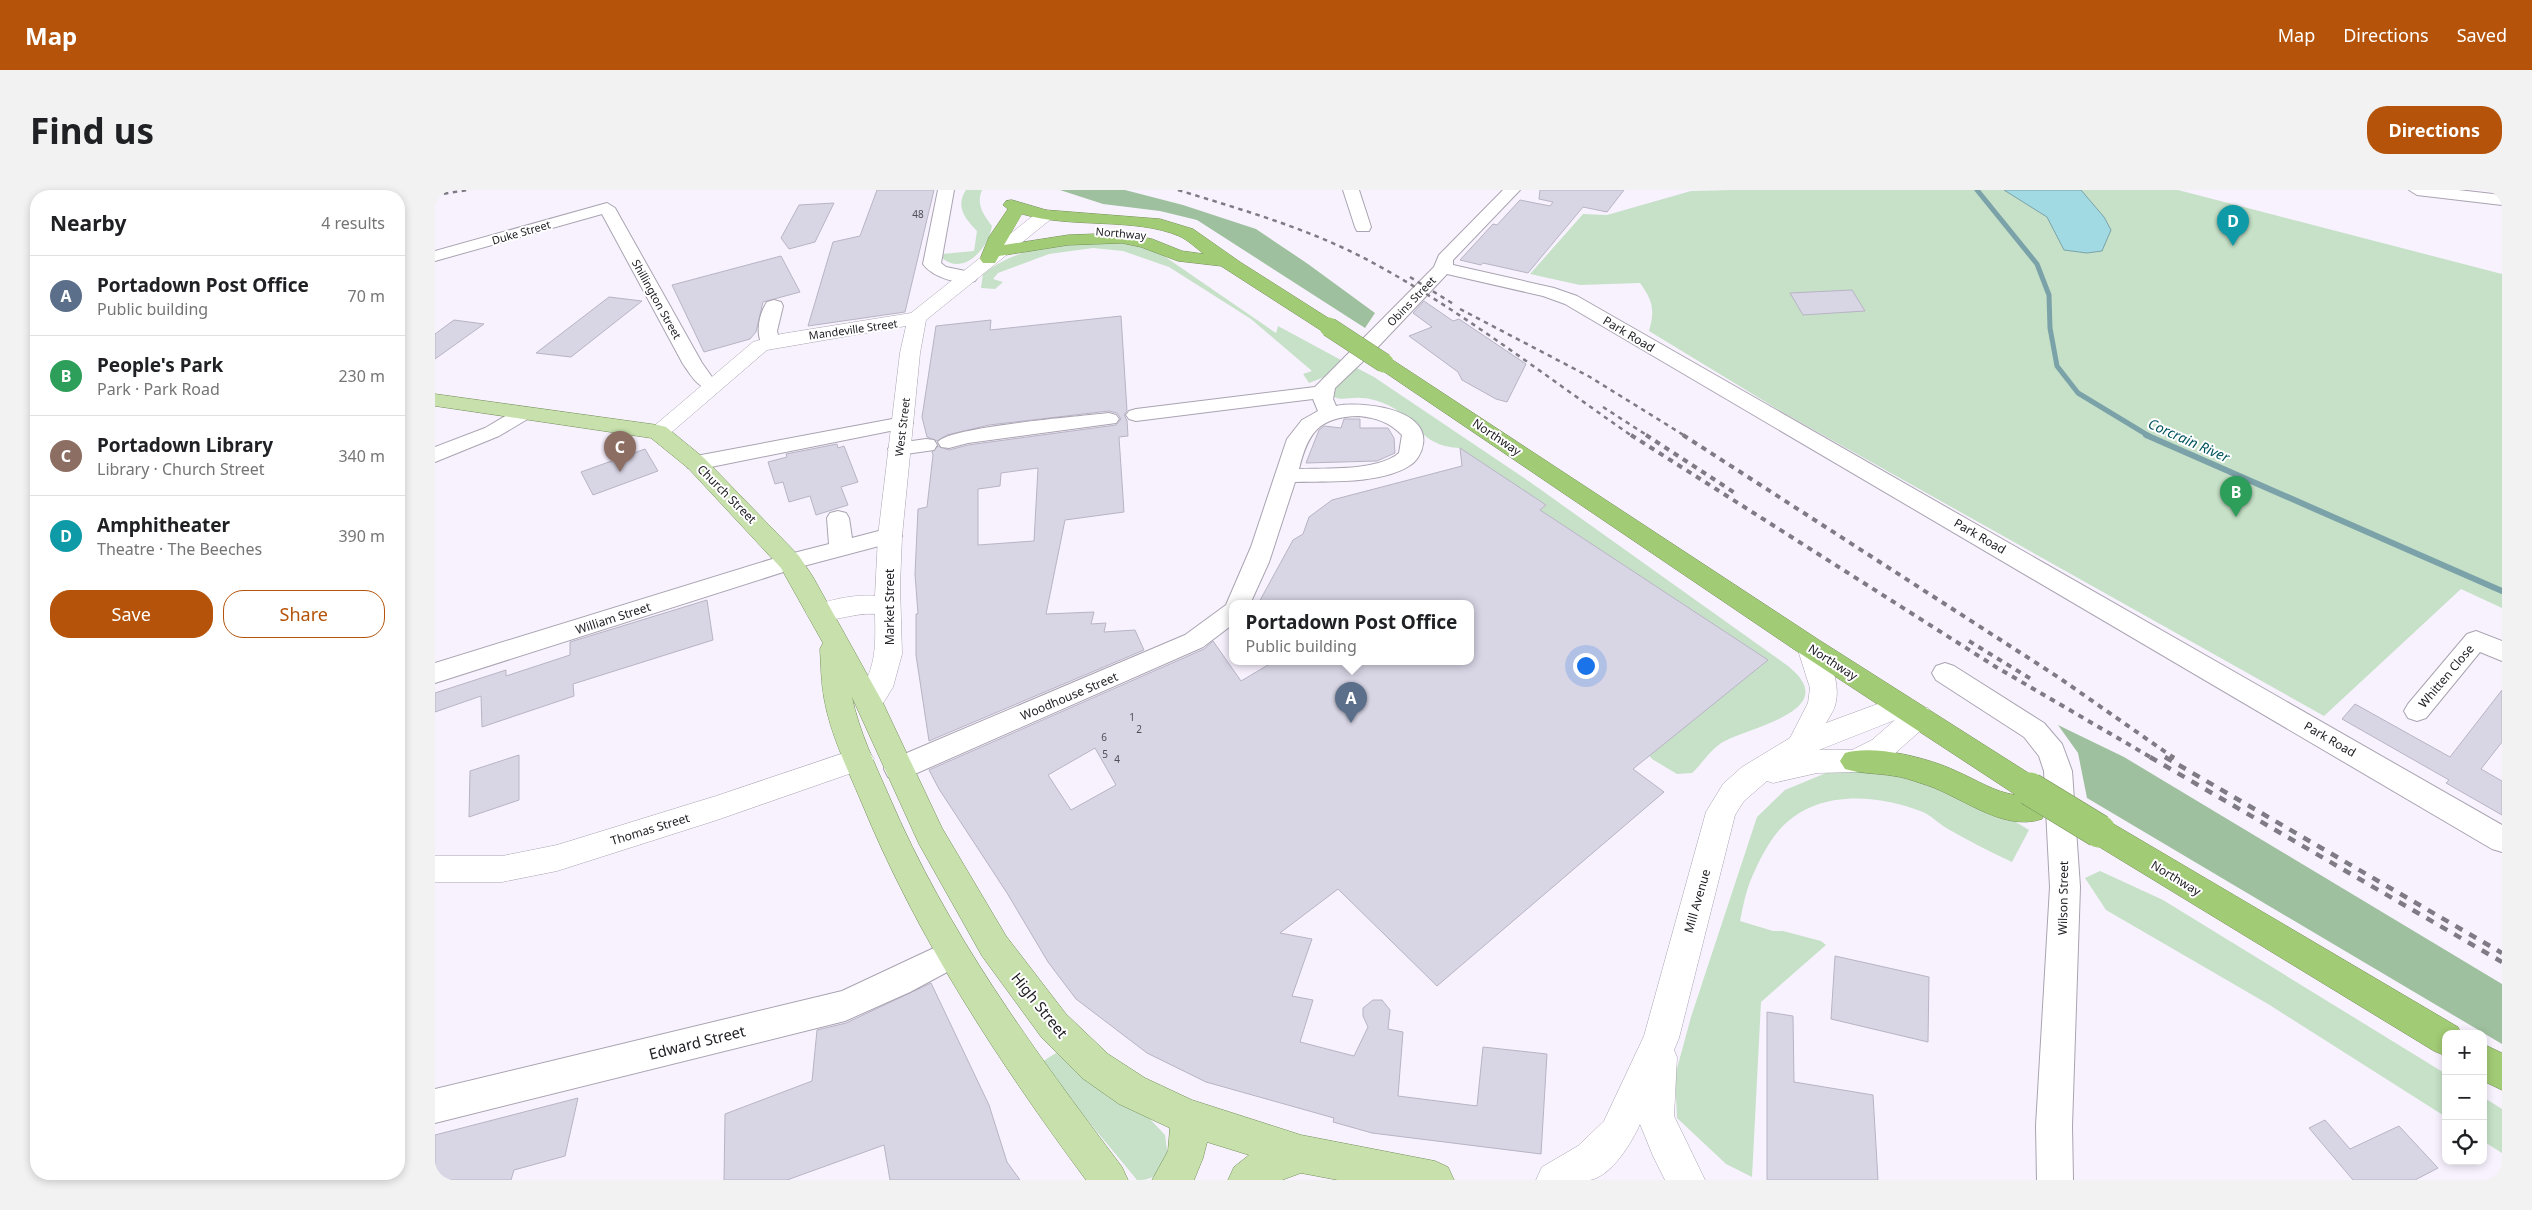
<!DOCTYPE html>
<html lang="en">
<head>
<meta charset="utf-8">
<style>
  body { margin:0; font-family:"Noto Sans",sans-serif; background:#f2f2f2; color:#202124 }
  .controls { position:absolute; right:15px; bottom:15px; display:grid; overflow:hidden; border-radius:10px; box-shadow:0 2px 8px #0003 }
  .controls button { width:45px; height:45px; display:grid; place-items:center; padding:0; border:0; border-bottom:1px solid #e0e0e0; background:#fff; color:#202124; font:25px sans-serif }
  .you { position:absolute; left:1150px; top:475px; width:18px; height:18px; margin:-12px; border:4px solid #fff; border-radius:50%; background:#1a73e8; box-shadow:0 0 0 8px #1a73e833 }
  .badge { display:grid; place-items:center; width:32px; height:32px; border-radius:50%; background:#b45309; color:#fff; font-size:16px; font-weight:700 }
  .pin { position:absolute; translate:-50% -41px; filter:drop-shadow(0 1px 2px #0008) }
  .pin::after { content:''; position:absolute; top:26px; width:18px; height:15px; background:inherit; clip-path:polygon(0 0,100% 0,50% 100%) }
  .popup { position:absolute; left:794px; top:410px; width:245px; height:65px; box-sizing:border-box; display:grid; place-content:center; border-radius:10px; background:#fff; filter:drop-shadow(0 1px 4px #0005); font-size:16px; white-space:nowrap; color:#757577 }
  .popup b { font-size:19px; color:#202124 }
  .popup::after { content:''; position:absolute; left:50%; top:100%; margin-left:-10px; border:10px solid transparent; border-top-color:#fff }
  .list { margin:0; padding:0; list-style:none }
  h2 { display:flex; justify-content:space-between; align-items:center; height:65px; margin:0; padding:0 20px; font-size:21px }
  h2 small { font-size:16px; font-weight:400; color:#757577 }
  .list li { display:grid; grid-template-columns:32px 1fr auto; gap:15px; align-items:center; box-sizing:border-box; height:80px; padding:0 20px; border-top:1px solid #e0e0e0 }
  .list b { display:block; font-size:19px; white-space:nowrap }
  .list p { margin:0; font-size:16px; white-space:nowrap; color:#757577 }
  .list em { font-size:16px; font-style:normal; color:#757577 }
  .actions { display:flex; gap:10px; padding:15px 20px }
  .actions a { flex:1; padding:11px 0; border:1px solid #b45309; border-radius:20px; text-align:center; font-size:18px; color:#b45309 }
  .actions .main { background:#b45309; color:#fff }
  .icon { flex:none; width:28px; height:28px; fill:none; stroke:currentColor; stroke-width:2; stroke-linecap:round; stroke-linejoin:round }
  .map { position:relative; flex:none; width:2067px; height:990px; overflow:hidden; border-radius:20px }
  header { display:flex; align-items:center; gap:30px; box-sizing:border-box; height:70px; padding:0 25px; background:#b45309; color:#fff }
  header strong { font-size:24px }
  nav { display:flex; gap:28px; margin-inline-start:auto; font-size:18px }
  .intro { display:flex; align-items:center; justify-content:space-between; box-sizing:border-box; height:120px; padding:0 30px }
  h1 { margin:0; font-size:35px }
  .button { padding:12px 22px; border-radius:20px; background:#b45309; color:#fff; font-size:18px; font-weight:700 }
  main { display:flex; gap:30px; padding:0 30px }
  aside { flex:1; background:#fff; border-radius:20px; box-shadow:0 2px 8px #0003 }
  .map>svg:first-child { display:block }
  .green { fill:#c6e1c7 }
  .forest { fill:#9fc09f }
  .water { fill:#a1dae2; stroke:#7ba2a9 }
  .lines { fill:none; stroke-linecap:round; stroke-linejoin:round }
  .stream-far1 { stroke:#7ba2a9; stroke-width:5 }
  .stream { stroke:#7ba2a9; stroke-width:6 }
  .building { fill:#d8d5e5; stroke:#b8b4c4; fill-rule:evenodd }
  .street-casing { stroke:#aaa3b1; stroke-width:2 }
  .secondary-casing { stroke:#aaa3b1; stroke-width:1 }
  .primary-casing { stroke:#758f59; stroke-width:1 }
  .highway-casing { stroke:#758f59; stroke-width:1 }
  .street { fill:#fff; fill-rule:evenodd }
  .secondary { fill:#fff; fill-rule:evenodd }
  .primary { fill:#c7e0ac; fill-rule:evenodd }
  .highway { fill:#a2cb75; fill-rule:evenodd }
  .rail-far2 { stroke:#7f7b84; stroke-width:2.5; stroke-dasharray:4.5 4.5; stroke-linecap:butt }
  .rail-far1 { stroke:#7f7b84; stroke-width:4; stroke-dasharray:5.5 5.5; stroke-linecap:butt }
  .rail { stroke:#7f7b84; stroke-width:4.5; stroke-dasharray:8 8; stroke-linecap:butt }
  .highway-bridge-far1-casing { stroke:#758f59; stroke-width:20; stroke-linecap:butt }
  .highway-bridge-casing { stroke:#758f59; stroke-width:34; stroke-linecap:butt }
  .highway-bridge-far1 { stroke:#a2cb75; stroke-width:19 }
  .highway-bridge { stroke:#a2cb75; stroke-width:33 }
  .labels { text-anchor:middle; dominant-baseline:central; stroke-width:4; stroke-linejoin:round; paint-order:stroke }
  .number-label { font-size:10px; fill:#504d55 }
  .far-street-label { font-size:11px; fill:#222025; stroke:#fff }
  .street-label { font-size:12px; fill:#222025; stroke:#fff }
  .water-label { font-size:14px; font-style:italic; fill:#00545e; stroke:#fff }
  .near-street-label { font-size:15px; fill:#222025; stroke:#fff }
</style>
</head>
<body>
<header>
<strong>Map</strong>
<nav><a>Map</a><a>Directions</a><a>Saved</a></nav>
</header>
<div class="intro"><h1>Find us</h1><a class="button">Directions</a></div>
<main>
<aside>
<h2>Nearby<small>4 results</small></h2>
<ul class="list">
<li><span class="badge" style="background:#5c6f8a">A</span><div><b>Portadown Post Office</b><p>Public building</p></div><em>70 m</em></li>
<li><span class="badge" style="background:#2e9e5b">B</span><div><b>People's Park</b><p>Park · Park Road</p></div><em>230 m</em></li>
<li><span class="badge" style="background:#8d6e63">C</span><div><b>Portadown Library</b><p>Library · Church Street</p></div><em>340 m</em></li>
<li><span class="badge" style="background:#0f9aa8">D</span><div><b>Amphitheater</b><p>Theatre · The Beeches</p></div><em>390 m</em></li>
</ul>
<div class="actions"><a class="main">Save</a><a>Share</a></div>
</aside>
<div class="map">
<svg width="2067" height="990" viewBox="0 0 2067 990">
  <rect width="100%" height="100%" fill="#f8f2ff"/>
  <path class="green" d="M531,0H547C541,15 548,24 557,36C554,57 529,87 507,68V64L539,61L542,41C530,29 520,16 531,0Z
    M1298,0H1743L2067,84V418L2026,399L1889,526L1347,222L1214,141C1220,120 1218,111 1205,93L1145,95L1095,84L1148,24L1172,25L1256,1Z
    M690,51L726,64L841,143L843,136L906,170L892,186L874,193L868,184L877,181L816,129L734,77L688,61L658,58L614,64L563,83L558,89L568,92L560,99L546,98L548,84C589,52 641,52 690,51Z
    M920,177L939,187L1095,292L1353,476C1408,520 1318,536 1290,551C1276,558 1268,573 1257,583L1242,584L1217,569L1214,565L1333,470L1105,320L1111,315L1024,258C982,256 984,227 948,213C941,210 933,208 926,208C916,207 907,211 899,207V194Z
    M1454,578L1561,620L1594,640L1577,672C1555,662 1534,651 1513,639C1504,634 1497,626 1488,622C1443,604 1382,599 1346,638C1334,651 1324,671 1317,687C1311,700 1308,717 1305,731L1338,741H1348L1386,751L1391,755L1326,812L1317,987L1291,974L1242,928L1240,886L1256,827L1322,627L1350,600L1391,583Z
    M1665,681L1728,710L2011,884V927L1833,814L1671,720L1650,688Z
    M621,863L684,914L714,928L730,945L733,967C723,982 722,990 702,990L605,873Z
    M2048,907L2067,919V963L2048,951Z"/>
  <path class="forest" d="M625,0H690L748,15L821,39L873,74L940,123L930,138L762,30L725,21L668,14Z
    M1623,535L1689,567L2067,794V854L1652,608L1643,563Z"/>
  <path class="water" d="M1569,0H1646L1669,27L1676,40L1667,61L1652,63L1629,60L1612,27Z"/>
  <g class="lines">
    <path class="stream-far1" d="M1542,0L1602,74L1614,105L1615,138L1622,176L1643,203L1714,246"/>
    <path class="stream" d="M1711,245L2067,401"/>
  </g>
  <path class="building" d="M442,0H499L470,122L373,136L398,52L425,46Z
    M1105,0H1189L1172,22L1148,17L1093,83L1048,73L1046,75L1025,70L1058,34L1062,35L1085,10L1115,16L1118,12L1104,9Z
    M399,13L380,52L354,59L346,48L364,15Z
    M346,66L365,102L328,112L321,142L315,149L269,162L237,95Z
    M1417,100L1430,121L1368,125L1355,103Z
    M174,107L207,111L136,167L101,163Z
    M989,111L1018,131L1024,129L1091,174L1072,212L1061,209L1027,190L1023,182L974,146L997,137L978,123Z
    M686,126L692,221L689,225L692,230L693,246L684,247L689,322L630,330L611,424L659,422L656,434L671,433L669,442L700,440L709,460L494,551L481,465V424H483L480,384L483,319L492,317L498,265L497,262L503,256L514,260L533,255L681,235L686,229L682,223L674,221L554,235L512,245L502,251L492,247L487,227L501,136L556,130L555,140ZM603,278L599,351L543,355V299L565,296L566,283Z
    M19,130L49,134L0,169V144Z
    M909,229H925V238H953L959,248L960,263L942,271L871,273L884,240L889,236L906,238Z
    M402,254L403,258L409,256L423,292L406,297L413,315L381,325L375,306L354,312L348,292L340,294L333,272L352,267L351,264L356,263Z
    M1025,258L1111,315L1105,320L1333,470L1198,579L1229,602L1002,796L903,699L845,743L877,749L857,806L878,810L865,852L919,866L933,837L928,826V818L938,810H947L955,820L953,839L968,842L963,906L1042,916L1048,857L1112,864L1106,964L937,943L898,932L899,928L771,892L712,863L641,809L613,772L572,703L504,599L494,580L769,459L778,451L806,491L838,472H1035V414H823L858,350L868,344L874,327L897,310L1027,276ZM660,558L681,595L636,620L613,585Z
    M210,259L223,281L158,305L146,282Z
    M272,410L278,450L138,494L139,506L47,537L46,506L0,522V503L71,480V486L135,465V452Z
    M2067,500V552L2046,579L2067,591V625L2011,593L2014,590L1907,529L1920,514L2015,567Z
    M84,565V610L34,627L35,581Z
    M1400,766L1494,787L1493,852L1396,829Z
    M496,793L554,915L572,972L585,990H455L449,955L352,990H289L290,924L377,891L382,840L411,833Z
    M1332,822L1358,826L1359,892L1438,905L1443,990H1332Z
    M143,908L130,966L79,980L76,990H0V945Z
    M1890,930L1915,959L1964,936L2003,978L1980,990H1918L1874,938Z"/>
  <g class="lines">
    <g class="street-casing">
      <path id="street" d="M503,0H519L506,73L511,77L540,83L543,87L540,91C525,95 498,88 488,74Z
        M908,0H924L936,37L934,41H922L920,37Z
        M1068,0H1085L1018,70V75L1119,98L1142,106L2067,635V662L2057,659L1130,114L1108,106L1012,84L941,159L900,198L898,209L901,216C925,211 994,218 988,254C987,263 981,272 974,276C946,294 893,291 860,292L834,372L815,414H797V435L768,457L473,587L463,590L453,587L449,579L453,571L750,445L791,415L816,357L852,249L867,230L883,221L878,209L701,231L694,229L691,225L694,221L701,219L880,197L999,77L1004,65ZM924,226C942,228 954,232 967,245L964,263C943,281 891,278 864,279C873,242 884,227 924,226Z
        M1974,0H2023L2067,5V15L1982,5Z
        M172,13L180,18L267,173L277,187L285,190L288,194L285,198C265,203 258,188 248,174L167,24L0,71V61Z
        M339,110L346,112L348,116L342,141L345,152L342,156H328C320,144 324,124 332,112Z
        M89,217L96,219L99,223L96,227L64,246L0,272V257L50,238L82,219Z
        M674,223L681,225L684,229L681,233L533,253L514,258L506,257L503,252C513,237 648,226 674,223Z
        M468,227L475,229L478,233L475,237L261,280L253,278L250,273L253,268L261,266Z
        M491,249L499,250L502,255L499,260L464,265L456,264L453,259L456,254Z
        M403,321L411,323L414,328L417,348L455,338L463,341L467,346L463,351L361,378L0,493V473L347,366L394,354L392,328L395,323Z
        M2041,441L2067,451V471L2045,462L1991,528L1982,531L1973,528L1969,521L1973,514L2032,444Z
        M1510,473L1519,476L1609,533L1627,554L1637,581L1645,697L1637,936L1638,990H1602L1601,936L1615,697L1609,581L1604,566L1589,547L1501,490L1497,483L1501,476Z
        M516,750L527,754L532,764L527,774L475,802L410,831L0,933V899L407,801Z"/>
    </g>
    <g class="secondary-casing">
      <path id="secondary" d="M610,20L616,21L619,25L616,29L491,130L485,163L467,346L465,395L467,464L458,497L444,520L434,524L424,520L420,513C440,477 441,465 440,424C418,422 392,435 375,429L371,423L375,417C396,410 417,404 440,406L443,346L465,163L471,136L332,160L231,247L223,249L215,247L212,242L318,152L346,144L476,123L604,21Z
        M1375,447L1384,450C1394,466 1405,492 1401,511C1400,519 1395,526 1391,533L1467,505L1477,509L1481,516L1493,518L1497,526L1493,534L1457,566L1430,579L1420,582L1382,583L1338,593L1332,591L1309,611L1300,625L1244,848L1239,860L1242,867L1239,926L1270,990H1230L1218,966L1205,934C1197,952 1177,986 1155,990C1139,990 1118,990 1101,990L1107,977L1143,956L1169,931L1209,846L1271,622L1288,594L1307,577L1355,548L1373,513L1375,498L1362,457L1366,450ZM1460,530L1437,550L1417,560H1384Z
        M424,558L434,561L439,569L434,577L282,630L122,681L67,692H0V666H67L122,655L281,606Z"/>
    </g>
    <g class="primary-casing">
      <path id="primary" d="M0,204L223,235L231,237L269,268L364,366L378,387L448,513L507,638L571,746L631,824L673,864L710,888L757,910L866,945L1000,971L1013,977L1019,990H903L866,983L847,990H793L799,977L814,965L772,952L768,968L759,990H717L733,961L735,938L684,914L647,888L607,848L547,766L484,654L417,507C424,541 440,574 454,606C512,742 598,859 687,977L693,990H651C563,871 482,748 426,611C412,578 395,543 389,508C386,492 386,475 385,459L388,453L346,378L253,278L216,248L0,216Z"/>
    </g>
    <g class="highway-casing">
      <path id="highway" d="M577,10L611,20L725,29L758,39L805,72L901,133L904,137L901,141H887L786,76L743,71L706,57L687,53L633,55L564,66L560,73H548L545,69L554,47L573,19L568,15L571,11ZM587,24C637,39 699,27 744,46C753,50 761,58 769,64L747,61L717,49L687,43L633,45L569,55Z
        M949,167L956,169L1384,450L1606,591L1610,599L1606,607L1600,609L1607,611L1611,620L1607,629C1566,643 1523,603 1485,593C1476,590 1468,587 1459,586C1442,583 1426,584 1410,579L1405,571L1410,563C1438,554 1494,568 1521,581C1542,590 1559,602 1581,605L1366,464L942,177L939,173L942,169Z
        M1664,628L1675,632L2023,837L2026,844H2011V866L1999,861L1653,650L1649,641L1653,632Z
        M2048,854L2067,863V900L2048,891Z"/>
    </g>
    <use href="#street" class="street"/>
    <use href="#secondary" class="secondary"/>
    <use href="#primary" class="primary"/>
    <use href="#highway" class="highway"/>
    <path class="rail-far2" d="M743,0C811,21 879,40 942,75C1031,124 1113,188 1197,246
      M0,5L33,0
      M975,87L1020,115
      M1025,119L1155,187L1250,246
      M1168,217L1213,246"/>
    <path class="rail-far1" d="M1196,245L1561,477L1717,568
      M1211,245L1300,303
      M1248,245L1623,487L1739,568
      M1534,451L1596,489
      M1730,567L1732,568"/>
    <path class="rail" d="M1715,567L2067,772
      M1730,567L2067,763
      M1737,567L1739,568"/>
    <g class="highway-bridge-far1-casing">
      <path id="highway-bridge-far1" d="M894,137L949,173"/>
    </g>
    <g class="highway-bridge-casing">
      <path id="highway-bridge" d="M1595,599L1664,641"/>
    </g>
    <use href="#highway-bridge-far1" class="highway-bridge-far1"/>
    <use href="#highway-bridge" class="highway-bridge"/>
  </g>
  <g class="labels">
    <g class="number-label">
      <text x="483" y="24">48</text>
      <text x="697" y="527">1</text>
      <text x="704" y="539">2</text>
      <text x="669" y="547">6</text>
      <text x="670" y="564">5</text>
      <text x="682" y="569">4</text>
    </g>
    <g class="far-street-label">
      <text transform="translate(86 42) rotate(-16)">Duke Street</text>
      <text transform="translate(686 43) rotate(5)">Northway</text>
      <text transform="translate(222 109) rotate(61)">Shillington Street</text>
      <text transform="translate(976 111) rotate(-46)">Obins Street</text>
      <text transform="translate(418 139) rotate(-8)">Mandeville Street</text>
      <text transform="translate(467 237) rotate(-83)">West Street</text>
    </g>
    <g class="street-label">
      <text transform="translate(1194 144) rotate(31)">Park Road</text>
      <text transform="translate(1062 247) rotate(34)">Northway</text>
      <text transform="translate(292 304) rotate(45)">Church Street</text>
      <text transform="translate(1545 346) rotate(30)">Park Road</text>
      <text transform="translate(454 417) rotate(-90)">Market Street</text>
      <text transform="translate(178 428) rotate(-18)">William Street</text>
      <text transform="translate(1398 472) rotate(33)">Northway</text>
      <text transform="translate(2011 486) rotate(-50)">Whitten Close</text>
      <text transform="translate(634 506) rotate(-23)">Woodhouse Street</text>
      <text transform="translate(1895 549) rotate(30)">Park Road</text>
      <text transform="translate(215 639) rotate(-17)">Thomas Street</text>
      <text transform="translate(1741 688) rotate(31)">Northway</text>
      <text transform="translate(1628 708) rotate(-89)">Wilson Street</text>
      <text transform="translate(1262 711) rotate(-74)">Mill Avenue</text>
    </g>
    <g class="water-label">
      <text transform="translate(1754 250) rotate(24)">Corcrain River</text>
    </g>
    <g class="near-street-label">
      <text transform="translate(605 815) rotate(51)">High Street</text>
      <text transform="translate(262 852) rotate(-14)">Edward Street</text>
    </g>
  </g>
</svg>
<div class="controls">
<button>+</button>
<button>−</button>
<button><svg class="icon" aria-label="locate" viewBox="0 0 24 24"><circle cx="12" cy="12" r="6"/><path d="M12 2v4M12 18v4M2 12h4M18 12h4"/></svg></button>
</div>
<div class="you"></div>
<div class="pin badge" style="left:916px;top:533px;background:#5c6f8a">A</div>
<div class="popup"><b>Portadown Post Office</b>Public building</div>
<div class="pin badge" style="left:1801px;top:327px;background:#2e9e5b">B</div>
<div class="pin badge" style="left:185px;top:282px;background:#8d6e63">C</div>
<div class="pin badge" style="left:1798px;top:56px;background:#0f9aa8">D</div>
</div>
</main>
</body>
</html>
